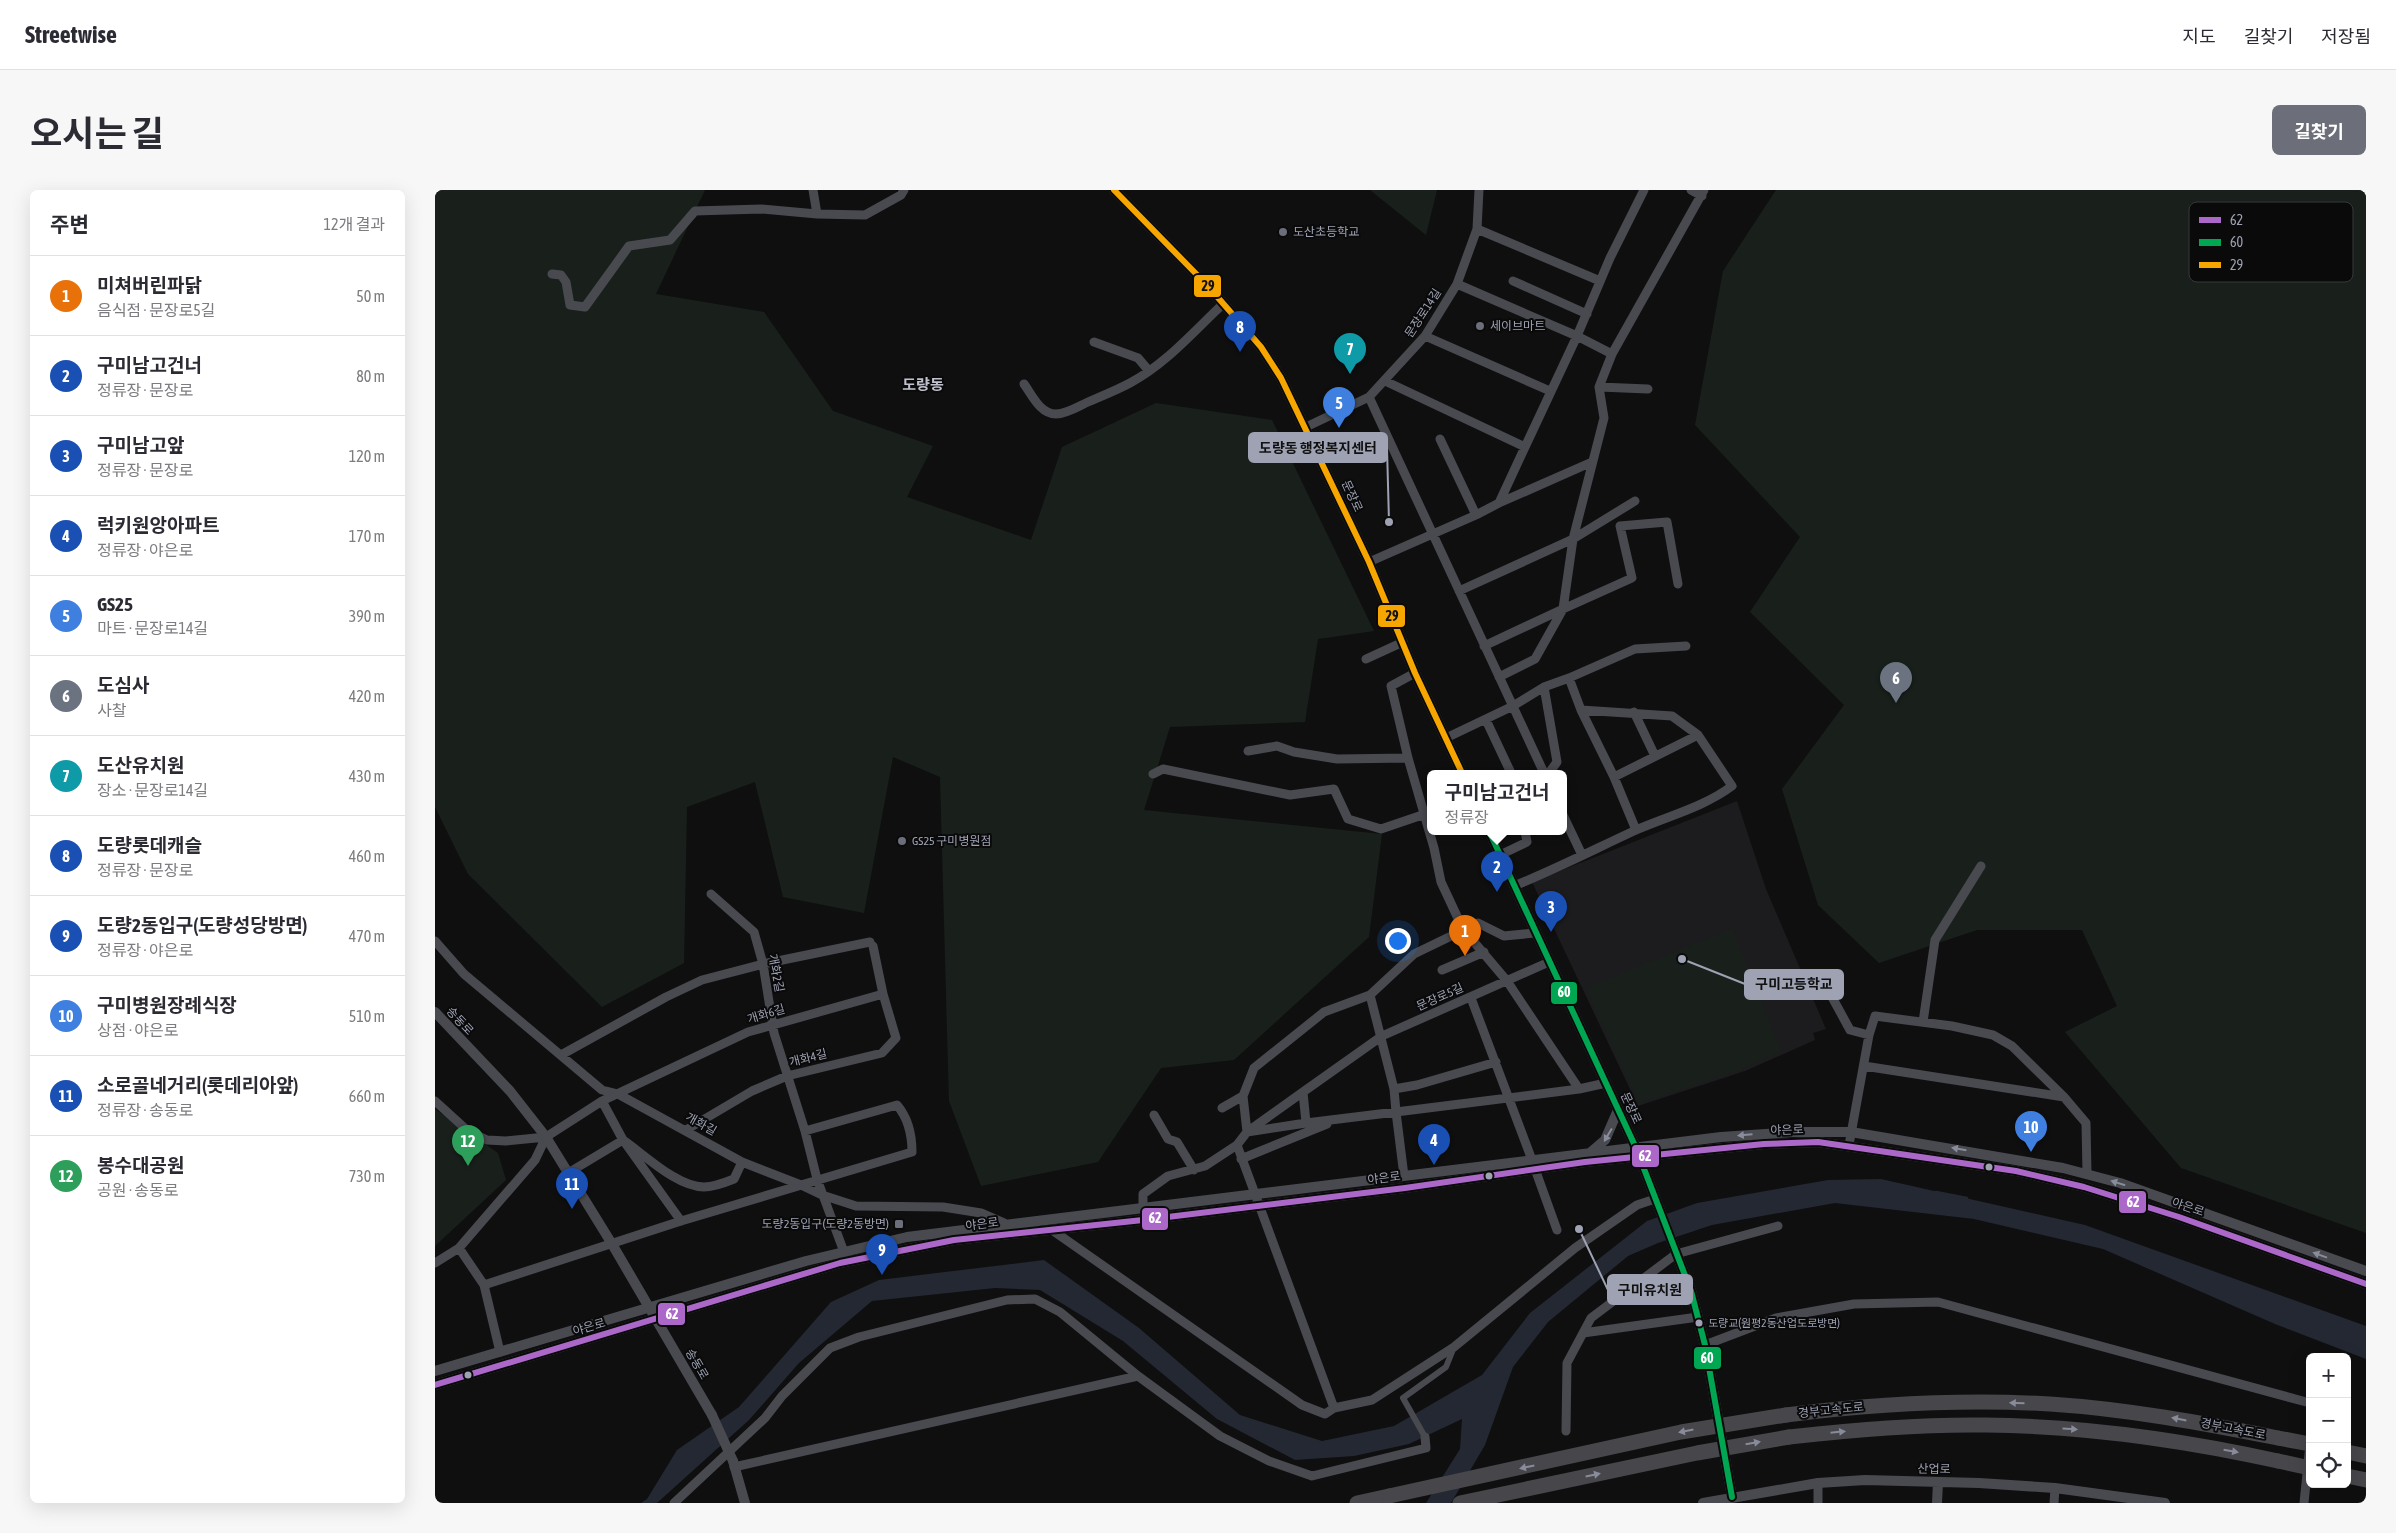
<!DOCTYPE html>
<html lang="ko">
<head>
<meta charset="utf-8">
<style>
  body { margin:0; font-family:"Asap Condensed","Noto Sans KR",sans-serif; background:#f7f7f7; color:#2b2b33 }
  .controls { position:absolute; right:15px; bottom:15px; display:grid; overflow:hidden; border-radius:8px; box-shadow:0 5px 20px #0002 }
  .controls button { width:45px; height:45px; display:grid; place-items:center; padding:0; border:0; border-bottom:1px solid #e1e1e2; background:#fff; color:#2b2b33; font:25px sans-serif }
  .you { position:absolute; left:962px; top:750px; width:18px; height:18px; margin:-12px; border:4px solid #fff; border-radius:50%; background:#1a73e8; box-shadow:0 0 0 8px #1a73e833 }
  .badge { display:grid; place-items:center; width:32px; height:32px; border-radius:50%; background:#6c6f7a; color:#fff; font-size:16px; font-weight:700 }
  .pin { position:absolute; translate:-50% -41px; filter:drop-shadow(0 1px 2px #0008) }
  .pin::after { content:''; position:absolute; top:26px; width:18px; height:15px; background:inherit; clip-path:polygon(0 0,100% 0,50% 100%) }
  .popup { position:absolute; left:992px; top:580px; width:140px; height:65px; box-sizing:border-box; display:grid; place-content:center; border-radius:8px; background:#fff; filter:drop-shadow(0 1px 4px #0005); font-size:16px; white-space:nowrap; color:#7c7c81 }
  .popup b { font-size:19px; color:#2b2b33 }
  .popup::after { content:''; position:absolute; left:50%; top:100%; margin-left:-10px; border:10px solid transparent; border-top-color:#fff }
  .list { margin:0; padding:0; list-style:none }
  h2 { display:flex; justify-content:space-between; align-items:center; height:65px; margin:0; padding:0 20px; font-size:21px }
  h2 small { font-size:16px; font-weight:400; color:#7c7c81 }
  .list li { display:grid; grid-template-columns:32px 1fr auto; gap:15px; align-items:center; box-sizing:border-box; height:80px; padding:0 20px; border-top:1px solid #e1e1e2 }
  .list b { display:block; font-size:19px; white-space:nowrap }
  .list p { margin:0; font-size:16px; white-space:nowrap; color:#7c7c81 }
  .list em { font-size:16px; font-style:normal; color:#7c7c81 }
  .icon { flex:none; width:28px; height:28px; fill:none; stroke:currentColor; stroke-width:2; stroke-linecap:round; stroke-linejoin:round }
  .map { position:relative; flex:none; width:1931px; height:1313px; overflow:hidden; border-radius:8px }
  header { display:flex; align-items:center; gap:30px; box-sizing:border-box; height:70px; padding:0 25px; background:#fff; border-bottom:1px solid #e1e1e2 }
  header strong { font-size:24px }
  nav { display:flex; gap:28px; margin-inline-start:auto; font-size:18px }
  .intro { display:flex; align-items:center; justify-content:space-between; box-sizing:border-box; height:120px; padding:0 30px }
  h1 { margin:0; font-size:35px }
  .button { padding:12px 22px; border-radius:8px; background:#6c6f7a; color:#fff; font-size:18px; font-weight:700 }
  main { display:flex; gap:30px; padding:0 30px }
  aside { flex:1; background:#fff; border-radius:8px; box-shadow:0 5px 20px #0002 }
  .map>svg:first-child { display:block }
  .built { fill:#1c1c1e }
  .green { fill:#19201b }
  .water { fill:#232832 }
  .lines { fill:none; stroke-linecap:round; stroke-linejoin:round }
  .stream { stroke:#232832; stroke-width:2.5 }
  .pedestrian { stroke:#494a50; stroke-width:6 }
  .minor { stroke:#494a50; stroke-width:9 }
  .tertiary { stroke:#494a50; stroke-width:10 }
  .motorway { stroke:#46464b; stroke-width:15 }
  .tertiary-bridge { stroke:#494a50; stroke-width:10 }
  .motorway-bridge { stroke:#46464b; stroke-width:15 }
  .bus-1-casing { stroke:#0a0a0b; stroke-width:10 }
  .bus-2-casing { stroke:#0a0a0b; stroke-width:10 }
  .bus-3-casing { stroke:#0a0a0b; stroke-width:10 }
  .bus-1 { stroke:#ac68c9; stroke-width:6 }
  .bus-2 { stroke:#00a651; stroke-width:6 }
  .bus-3 { stroke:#f7a600; stroke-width:6 }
  .oneway { fill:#898c9a }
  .oneway2 { fill:#888b99 }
  .poi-dot { fill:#6c6f7a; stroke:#0a0a0b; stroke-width:2 }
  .bus-dot { fill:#9ea2b3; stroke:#0a0a0b; stroke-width:2 }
  .labels { text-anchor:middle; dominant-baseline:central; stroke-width:4; stroke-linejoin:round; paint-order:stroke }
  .bus-label { font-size:11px; fill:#9ea2b3; stroke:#0a0a0b; text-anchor:start }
  .poi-label { font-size:12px; fill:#9ea2b3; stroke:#0a0a0b; text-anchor:start }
  .street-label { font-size:12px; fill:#9ea2b3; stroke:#0a0a0b }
  .quarter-label { font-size:15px; font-weight:bold; fill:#c0c1cf; stroke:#0a0a0b }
  .key { fill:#0a0a0b; stroke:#36383d; stroke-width:1 }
  .key-label { font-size:14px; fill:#9ea2b3 }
  .leader { fill:none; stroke:#9ea2b3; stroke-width:2 }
  .callout-dot { fill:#9ea2b3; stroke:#0a0a0b; stroke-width:2 }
  .callout { fill:#9ea2b3; stroke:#9ea2b3; stroke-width:2 }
  .callout-label { font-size:14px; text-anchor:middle; font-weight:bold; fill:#111 }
  .line-badge { stroke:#0a0a0b; stroke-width:2 }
  .badge-label { font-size:14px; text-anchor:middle; font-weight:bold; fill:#fff }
  .pale-badge-label { font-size:14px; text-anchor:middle; font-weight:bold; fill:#111 }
</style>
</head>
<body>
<header>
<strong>Streetwise</strong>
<nav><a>지도</a><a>길찾기</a><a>저장됨</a></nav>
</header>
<div class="intro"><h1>오시는 길</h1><a class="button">길찾기</a></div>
<main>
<aside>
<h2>주변<small>12개 결과</small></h2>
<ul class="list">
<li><span class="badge" style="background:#e8710a">1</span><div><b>미쳐버린파닭</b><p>음식점 · 문장로5길</p></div><em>50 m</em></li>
<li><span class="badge" style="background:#1a4fb4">2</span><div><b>구미남고건너</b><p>정류장 · 문장로</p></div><em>80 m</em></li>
<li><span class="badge" style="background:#1a4fb4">3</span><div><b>구미남고앞</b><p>정류장 · 문장로</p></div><em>120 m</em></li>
<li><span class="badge" style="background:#1a4fb4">4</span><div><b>럭키원앙아파트</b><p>정류장 · 야은로</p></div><em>170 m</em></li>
<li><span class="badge" style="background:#3f7fe0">5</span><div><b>GS25</b><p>마트 · 문장로14길</p></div><em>390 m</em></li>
<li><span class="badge" style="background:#6b7280">6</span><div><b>도심사</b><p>사찰</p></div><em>420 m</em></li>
<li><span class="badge" style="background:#0f9aa8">7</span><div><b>도산유치원</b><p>장소 · 문장로14길</p></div><em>430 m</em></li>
<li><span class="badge" style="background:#1a4fb4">8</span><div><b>도량롯데캐슬</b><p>정류장 · 문장로</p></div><em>460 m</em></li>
<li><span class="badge" style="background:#1a4fb4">9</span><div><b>도량2동입구(도량성당방면)</b><p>정류장 · 야은로</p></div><em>470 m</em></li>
<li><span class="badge" style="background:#3f7fe0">10</span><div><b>구미병원장례식장</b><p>상점 · 야은로</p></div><em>510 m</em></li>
<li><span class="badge" style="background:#1a4fb4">11</span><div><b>소로골네거리(롯데리아앞)</b><p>정류장 · 송동로</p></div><em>660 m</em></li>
<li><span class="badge" style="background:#2e9e5b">12</span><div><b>봉수대공원</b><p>공원 · 송동로</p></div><em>730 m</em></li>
</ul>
</aside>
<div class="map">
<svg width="1931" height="1313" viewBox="0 0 1931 1313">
  <rect width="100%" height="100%" fill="#0f0f10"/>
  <path class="built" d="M1302,611L1331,699L1391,839L1378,843L1380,850L1310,881L1203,916L1097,692Z"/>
  <path class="green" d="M0,0H270L221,104L329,122L398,221L498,256L472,307L596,350L627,257L721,213L837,230L939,441L883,449L870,532L735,537L709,620L947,644L934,747L799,870L726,878L663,972L546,996L514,911L505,587L458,567L429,723L348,707L320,592L252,617L249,773L167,817L33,684L0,617Z
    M935,0H1002L991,45Z
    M1341,0H1931V1043L1746,978L1630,842L1682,816L1647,740H1542L1444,773L1383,715L1347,599L1409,515L1315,422L1365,347L1260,235L1288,81Z
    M1297,739L1346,861L1306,879L1204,913L1151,798Z
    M0,919L63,963L71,990L0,1056Z"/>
  <path class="water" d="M1446,989L1650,1035L1931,1136V1169L1840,1134L1668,1059L1539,1029L1400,1013L1277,1035L1223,1053L1193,1066L1113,1132L1078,1177L1050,1255L1016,1313H991L1025,1259L1027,1229L974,1254L919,1266L860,1270L782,1229L688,1151L605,1100L560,1098L437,1111L364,1173L314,1230L222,1313H206L212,1309L242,1260L304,1217L396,1112L444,1090L609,1070L704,1138L805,1225L887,1251L959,1236L1047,1185L1095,1123L1212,1031L1262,1013L1393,990Z"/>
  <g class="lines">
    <path class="stream" d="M1501,1002L1532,1008"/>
    <path class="pedestrian" d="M990,1247L968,1208L1011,1177L1019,1157"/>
    <path class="minor" d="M378,0L382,24L430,25L466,5L469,0
      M1256,0L1267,6
      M1042,39L1165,91
      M117,84L126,85L131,92L135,115L150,117L194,56L235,50L260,21L326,19L382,24
      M1078,91L1152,124
      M1022,94L1142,146L1090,257
      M990,146L1115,201
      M659,152L703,168L714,181
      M1177,164L1142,146L1175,68L1209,0
      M589,194C597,205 605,224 621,224C632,224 644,216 653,212C667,206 682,200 695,193C731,174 759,141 788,114
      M1164,197L1213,199
      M934,207L1109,583
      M871,237L934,207L990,146L1022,94L1042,39L1044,0
      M1005,249L1041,325
      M1064,313L1157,272
      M1138,349L1169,228L1164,197L1177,164L1269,0
      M1138,349L1200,311
      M934,372L1041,325L1064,313L1090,257L950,191
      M1024,401L1138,349L1128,419L1049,456
      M931,469L968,452
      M980,483L956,496L973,568L999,658L1006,692L1028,739L1072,791L1144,899L1171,893
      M1064,487L1100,469L1128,419L1197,388L1185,336L1232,332L1243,394
      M1134,488L1200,459L1251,456
      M1109,497L1122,572L1114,583
      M1199,522L1220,566
      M1051,530L1076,583
      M1011,548L1078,516L1109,497L1134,488L1146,520
      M813,561L842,556L859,562L902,569L973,568
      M718,584L728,579L855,605L899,599L913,629L946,639L996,622
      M1179,587L1263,545
      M1128,625L1147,665
      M1065,665L1092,652L1090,641
      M1079,696C1121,679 1160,659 1201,640C1233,626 1269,617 1297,596L1263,545L1237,526L1146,520L1179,587L1201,640
      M276,704L319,742L328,774L339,843L370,941L382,989L409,1062
      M0,751L29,784L167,900L183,904L307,972L366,995L387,1005L421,1016L508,1017L546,1023L569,1033
      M1007,780L1049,762
      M935,805L959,899L961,922L871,933L812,942L808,906L819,878L889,822L935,805L979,764L1043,733L1069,746L1100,743
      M1397,807L1415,840L1434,845
      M1036,808L1097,970
      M1488,832L1500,750L1546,676
      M126,865L231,807L267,790L328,774L435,752
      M1429,876L1629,907
      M959,899L982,895L1061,872
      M868,902L947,846L1114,772
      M0,911L33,941L52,950L71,951L111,947L167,911L313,842L448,804L438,756
      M167,911L188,950L246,1031
      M787,918L808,906
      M719,925L733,949L742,952L759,980
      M251,940L317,901L352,886L447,863L461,848L448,804
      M802,955L899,1218
      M1414,955L1434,845L1440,826L1517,836L1558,845L1577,856L1629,907L1651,933L1652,984
      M806,969L892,934
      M1100,979L1122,1040
      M133,983L188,950C210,965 242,997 269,997C279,997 289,993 299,989L307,972
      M969,986L961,922L1144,899
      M708,1018V1004L733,986L770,976L802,955L812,942L868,902L871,933
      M617,1040L867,1215L890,1224L899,1218L937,1210L1019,1157L1140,1058L1202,1015L1220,1009
      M24,1058L49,1095L65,1162
      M0,1073L24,1058L100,970L111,947
      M49,1095L246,1031L477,962C477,945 473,928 462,915L370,941
      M1148,1143L1263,1127
      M1270,1155L1341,1128L1419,1114L1503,1112L1875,1213
      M1131,1241L1132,1173L1156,1128L1241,1064L1343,1036
      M299,1277L703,1186
      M239,1313L330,1228L347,1206L395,1158L424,1147L572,1110L600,1109L625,1122L703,1186L785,1246L834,1271L877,1286L991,1258L990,1247
      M1383,1313V1293
      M1619,1313L1620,1298
      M1869,1313L1875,1254"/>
    <path class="tertiary" d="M679,0L772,95L826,157L846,188L934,372L980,483L1027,583
      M1054,641L1201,958L1256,1101L1270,1155L1297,1307
      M0,822L75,901L111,947L177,1054L277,1225
      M1156,962L1170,950L1183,920
      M0,1181L371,1071L472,1047L1286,947L1358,942H1416L1628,978L1685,993L1931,1081
      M0,1195L405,1073L519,1050L708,1030L970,998L1150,972L1329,954L1383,952L1581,981L1649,997L1744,1027L1931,1094
      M298,1271L310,1313
      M1268,1313L1383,1293L1430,1290L1544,1293L1620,1298L1730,1313
      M1502,1313L1503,1292"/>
    <path class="motorway" d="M1351,1225C1438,1214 1527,1209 1615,1214C1692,1219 1768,1233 1843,1248
      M1354,1247C1420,1240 1485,1234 1551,1235C1649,1236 1748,1250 1843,1271
      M1912,1262L1931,1266
      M1912,1286L1931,1290
      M922,1313L954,1306"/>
    <path class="tertiary-bridge" d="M277,1225L298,1271"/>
    <path class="motorway-bridge" d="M1843,1248L1875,1254
      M1843,1271L1875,1278
      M954,1306L1246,1242L1351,1225
      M1025,1313L1262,1263L1354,1247"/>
    <g class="bus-1-casing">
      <path id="bus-1" d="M0,1195L405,1073L519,1050L708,1030L970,998L1150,972L1329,954L1383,952L1581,981L1649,997L1744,1027L1931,1094"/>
    </g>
    <g class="bus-2-casing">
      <path id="bus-2" d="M1054,641L1201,958L1256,1101L1270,1155L1297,1307"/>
    </g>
    <g class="bus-3-casing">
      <path id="bus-3" d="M679,0L772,95L826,157L846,188L934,372L980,483L1027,583"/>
    </g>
    <use href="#bus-1" class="bus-1"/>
    <use href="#bus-2" class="bus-2"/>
    <use href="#bus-3" class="bus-3"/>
  </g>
  <defs><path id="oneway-solid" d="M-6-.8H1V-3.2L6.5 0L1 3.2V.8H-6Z" transform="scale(1.25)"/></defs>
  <g class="oneway">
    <use href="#oneway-solid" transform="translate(1173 945) rotate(121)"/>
    <use href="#oneway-solid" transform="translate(1310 945) rotate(175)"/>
    <use href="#oneway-solid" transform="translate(1524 959) rotate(-170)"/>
    <use href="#oneway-solid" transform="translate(1683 993) rotate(-163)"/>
    <use href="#oneway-solid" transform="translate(1885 1065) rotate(-160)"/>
  </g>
  <g class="oneway2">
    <use href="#oneway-solid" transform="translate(1582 1213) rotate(-178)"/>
    <use href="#oneway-solid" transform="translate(1744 1229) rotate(-169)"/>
    <use href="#oneway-solid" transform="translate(1635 1239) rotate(3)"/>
    <use href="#oneway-solid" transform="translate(1251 1241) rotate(169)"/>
    <use href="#oneway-solid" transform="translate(1403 1242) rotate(-6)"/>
    <use href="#oneway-solid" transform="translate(1318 1253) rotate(-10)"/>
    <use href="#oneway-solid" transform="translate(1796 1261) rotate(10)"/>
    <use href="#oneway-solid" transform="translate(1092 1277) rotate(168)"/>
    <use href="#oneway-solid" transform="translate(1158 1285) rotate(-12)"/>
  </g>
  <g class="poi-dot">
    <circle cx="848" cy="42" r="5"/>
    <circle cx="1045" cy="136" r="5"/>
    <circle cx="467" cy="651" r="5"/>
    <rect x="459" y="1029" width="10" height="10" rx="2.5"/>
  </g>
  <g class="bus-dot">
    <circle cx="1554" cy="977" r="4.5"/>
    <circle cx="1054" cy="986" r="4.5"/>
    <circle cx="1264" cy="1133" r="4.5"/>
    <circle cx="33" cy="1185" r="4.5"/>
  </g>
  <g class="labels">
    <g class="bus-label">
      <text x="1273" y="1133">도량교(원평2동산업도로방면)</text>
    </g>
    <g class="poi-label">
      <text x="858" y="42">도산초등학교</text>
      <text x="1055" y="136">세이브마트</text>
      <text x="477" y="651">GS25 구미병원점</text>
      <text x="454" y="1034" text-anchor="end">도량2동입구(도량2동방면)</text>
    </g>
    <g class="street-label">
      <text transform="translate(988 123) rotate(-57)">문장로14길</text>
      <text transform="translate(917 306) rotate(65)">문장로</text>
      <text transform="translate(341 783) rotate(79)">개화2길</text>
      <text transform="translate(1005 807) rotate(-24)">문장로5길</text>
      <text transform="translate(331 824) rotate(-17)">개화6길</text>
      <text transform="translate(25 831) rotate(47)">송동로</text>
      <text transform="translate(373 868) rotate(-14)">개화4길</text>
      <text transform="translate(1196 918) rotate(65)">문장로</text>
      <text transform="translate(266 934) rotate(29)">개화길</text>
      <text transform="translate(1352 940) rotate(-2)">야은로</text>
      <text transform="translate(949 988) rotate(-7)">야은로</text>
      <text transform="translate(1753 1017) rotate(19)">야은로</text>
      <text transform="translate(547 1034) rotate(-7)">야은로</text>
      <text transform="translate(154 1137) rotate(-16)">야은로</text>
      <text transform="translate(262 1174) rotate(60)">송동로</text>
      <text transform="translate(1396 1220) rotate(-6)">경부고속도로</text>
      <text transform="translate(1798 1239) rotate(11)">경부고속도로</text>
      <text transform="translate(1499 1279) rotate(1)">산업로</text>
    </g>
    <g class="quarter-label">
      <text x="488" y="194">도량동</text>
    </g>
  </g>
  <rect x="1754" y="12" width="164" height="80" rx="8" class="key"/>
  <rect x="1764" y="27" width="22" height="6" fill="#ac68c9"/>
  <rect x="1764" y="49" width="22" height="7" fill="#00a651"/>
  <rect x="1764" y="72" width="22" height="6" fill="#f7a600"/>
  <g class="key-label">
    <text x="1795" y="35">62</text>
    <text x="1795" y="57">60</text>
    <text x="1795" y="80">29</text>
  </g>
  <path class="leader" d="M954 332L952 258M1247 769L1310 794M1144 1039L1173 1100"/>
  <g class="callout-dot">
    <circle cx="954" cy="332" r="5"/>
    <circle cx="1247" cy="769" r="5"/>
    <circle cx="1144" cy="1039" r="5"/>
  </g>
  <g class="callout">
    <rect x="814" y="243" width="138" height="29" rx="5"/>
    <rect x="1310" y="780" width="98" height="29" rx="5"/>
    <rect x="1173" y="1085" width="84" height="29" rx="5"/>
  </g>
  <g class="callout-label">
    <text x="883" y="263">도량동 행정복지센터</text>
    <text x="1359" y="799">구미고등학교</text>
    <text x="1215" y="1105">구미유치원</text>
  </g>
  <g class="line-badge">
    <rect x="758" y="84" width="29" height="24" rx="5" fill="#f7a600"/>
    <rect x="942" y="414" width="29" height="24" rx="5" fill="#f7a600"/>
    <rect x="1115" y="791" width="28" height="24" rx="5" fill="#00a651"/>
    <rect x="1196" y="954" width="29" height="24" rx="5" fill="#ac68c9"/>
    <rect x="1683" y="1000" width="29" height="24" rx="5" fill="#ac68c9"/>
    <rect x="706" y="1017" width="28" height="24" rx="5" fill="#ac68c9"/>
    <rect x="222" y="1112" width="29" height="24" rx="5" fill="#ac68c9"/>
    <rect x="1258" y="1156" width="29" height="24" rx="5" fill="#00a651"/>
  </g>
  <g class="badge-label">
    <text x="1129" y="807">60</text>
    <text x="1210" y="971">62</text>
    <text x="1698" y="1017">62</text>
    <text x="720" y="1033">62</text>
    <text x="237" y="1129">62</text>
    <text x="1272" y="1173">60</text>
  </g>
  <g class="pale-badge-label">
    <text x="773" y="101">29</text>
    <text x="957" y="431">29</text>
  </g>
</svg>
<div class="controls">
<button>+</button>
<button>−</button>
<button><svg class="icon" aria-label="locate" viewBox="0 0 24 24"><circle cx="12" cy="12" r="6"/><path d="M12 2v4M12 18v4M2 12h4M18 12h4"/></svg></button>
</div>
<div class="you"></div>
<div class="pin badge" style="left:1030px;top:766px;background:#e8710a">1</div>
<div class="pin badge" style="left:1062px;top:702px;background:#1a4fb4">2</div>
<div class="popup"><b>구미남고건너</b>정류장</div>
<div class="pin badge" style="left:1116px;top:742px;background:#1a4fb4">3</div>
<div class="pin badge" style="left:999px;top:975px;background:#1a4fb4">4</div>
<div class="pin badge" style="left:904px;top:238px;background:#3f7fe0">5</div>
<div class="pin badge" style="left:1461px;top:513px;background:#6b7280">6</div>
<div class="pin badge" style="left:915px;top:184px;background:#0f9aa8">7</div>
<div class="pin badge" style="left:805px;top:162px;background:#1a4fb4">8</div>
<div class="pin badge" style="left:447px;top:1085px;background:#1a4fb4">9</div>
<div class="pin badge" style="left:1596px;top:962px;background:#3f7fe0">10</div>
<div class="pin badge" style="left:137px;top:1019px;background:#1a4fb4">11</div>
<div class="pin badge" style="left:33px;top:976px;background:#2e9e5b">12</div>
</div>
</main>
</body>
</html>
